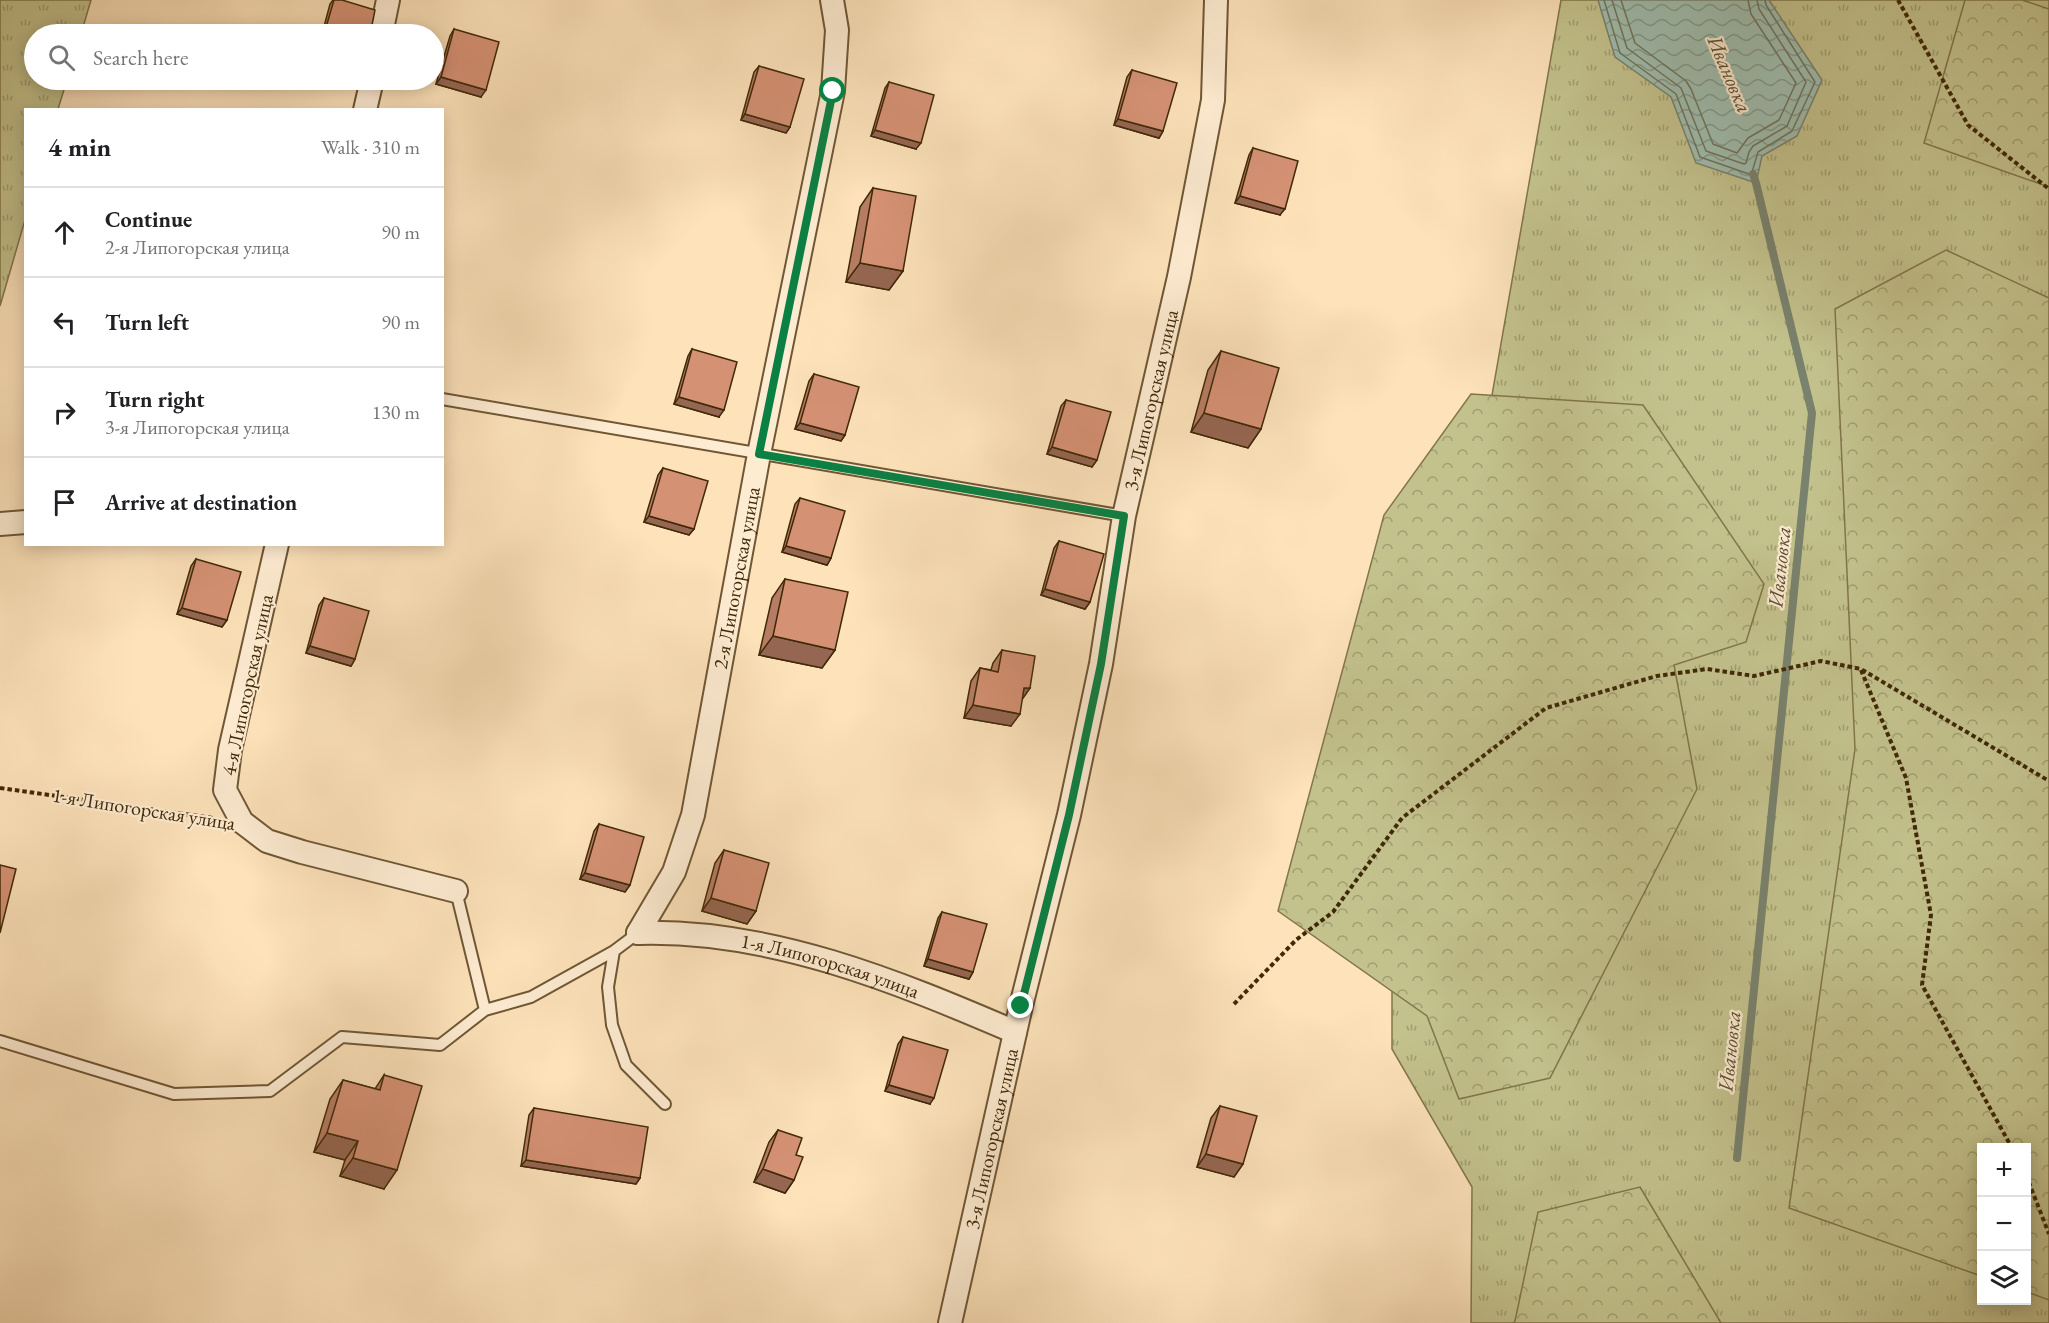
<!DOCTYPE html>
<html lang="en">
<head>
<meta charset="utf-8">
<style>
  body { margin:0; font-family:"EB Garamond",serif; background:#f2f2f2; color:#202124 }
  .controls { position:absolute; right:18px; bottom:18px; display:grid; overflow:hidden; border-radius:0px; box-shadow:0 3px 15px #0003 }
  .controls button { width:54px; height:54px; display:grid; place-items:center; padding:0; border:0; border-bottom:2px solid #e0e0e0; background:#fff; color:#202124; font:30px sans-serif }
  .stop { position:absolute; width:18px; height:18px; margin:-14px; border:4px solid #0b8043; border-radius:50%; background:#fff }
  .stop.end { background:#0b8043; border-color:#fff; box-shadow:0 2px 6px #0008 }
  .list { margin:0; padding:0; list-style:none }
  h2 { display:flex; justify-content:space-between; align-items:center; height:78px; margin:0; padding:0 24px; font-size:26px }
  h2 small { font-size:20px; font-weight:400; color:#757577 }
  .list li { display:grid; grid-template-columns:39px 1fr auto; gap:18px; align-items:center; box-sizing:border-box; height:90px; padding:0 24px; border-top:2px solid #e0e0e0 }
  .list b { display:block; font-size:22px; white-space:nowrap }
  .list p { margin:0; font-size:20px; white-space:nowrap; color:#757577 }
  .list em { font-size:20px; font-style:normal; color:#757577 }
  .icon { flex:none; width:33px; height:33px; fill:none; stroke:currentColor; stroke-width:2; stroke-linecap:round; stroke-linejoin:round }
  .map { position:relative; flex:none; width:2049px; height:1323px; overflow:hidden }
  .search { position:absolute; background:#fff; box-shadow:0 3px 15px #0003; left:24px; top:24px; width:420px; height:66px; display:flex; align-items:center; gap:15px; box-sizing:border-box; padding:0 21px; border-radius:33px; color:#757577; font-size:22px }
  .panel { position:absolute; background:#fff; box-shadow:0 3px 15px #0003; left:24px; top:108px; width:420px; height:438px; border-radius:0px }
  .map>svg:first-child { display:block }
  .grass { fill:url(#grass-tufts); stroke:#82764a; stroke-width:1.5; fill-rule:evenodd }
  .forest { fill:url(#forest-crowns); stroke:#82764a; stroke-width:1.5 }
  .water { fill:url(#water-waves); stroke:#79826d; stroke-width:1.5 }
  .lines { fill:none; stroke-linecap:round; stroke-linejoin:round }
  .shore { stroke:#70745c; stroke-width:1.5 }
  .stream { stroke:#79826d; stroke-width:8 }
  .service-casing { stroke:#6f5734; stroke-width:14 }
  .minor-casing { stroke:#6f5734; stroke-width:26 }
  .path { stroke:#402908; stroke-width:4; stroke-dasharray:4.5 3; stroke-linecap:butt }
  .service { stroke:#feecd2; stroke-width:10 }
  .minor { stroke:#feecd2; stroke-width:22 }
  .wall { fill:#b77d64; stroke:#402908; stroke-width:1.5 }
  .shaded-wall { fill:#956651; stroke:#402908; stroke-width:1.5 }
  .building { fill:#d59174; stroke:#402908; stroke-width:1.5 }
  .route { stroke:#0b8043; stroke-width:8 }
  .labels { text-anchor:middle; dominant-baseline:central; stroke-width:4.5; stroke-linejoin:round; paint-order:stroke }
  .street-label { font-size:20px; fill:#402908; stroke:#feecd2 }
  .water-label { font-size:21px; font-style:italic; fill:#584e32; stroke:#feecd2 }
</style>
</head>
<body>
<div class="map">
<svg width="2049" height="1323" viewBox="0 0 2049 1323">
  <defs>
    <pattern id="grass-tufts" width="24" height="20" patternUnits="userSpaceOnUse" patternTransform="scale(1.5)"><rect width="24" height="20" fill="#c3c28d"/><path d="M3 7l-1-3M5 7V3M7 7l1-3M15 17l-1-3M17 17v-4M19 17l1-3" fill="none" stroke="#a09e71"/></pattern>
    <pattern id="forest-crowns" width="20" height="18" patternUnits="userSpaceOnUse" patternTransform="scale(1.5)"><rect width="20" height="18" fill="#c3c28d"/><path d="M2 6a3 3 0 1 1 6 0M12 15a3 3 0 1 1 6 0" fill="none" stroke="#a09e71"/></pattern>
    <pattern id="water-waves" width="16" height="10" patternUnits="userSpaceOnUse" patternTransform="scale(1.5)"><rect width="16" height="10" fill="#9fbeb0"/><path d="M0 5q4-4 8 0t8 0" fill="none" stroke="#839a8d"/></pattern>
  </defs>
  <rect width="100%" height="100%" fill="#fde2ba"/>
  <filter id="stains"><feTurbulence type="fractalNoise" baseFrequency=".00333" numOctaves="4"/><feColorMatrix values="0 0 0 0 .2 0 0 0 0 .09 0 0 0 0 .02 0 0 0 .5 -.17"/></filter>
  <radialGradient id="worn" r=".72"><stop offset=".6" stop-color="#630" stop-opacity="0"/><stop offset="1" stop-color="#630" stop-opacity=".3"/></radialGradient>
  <path class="grass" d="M0,0H91L81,34H34V80H67L58,109L26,110L25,220L0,306Z
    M1561,0H2049V1323H1471L1472,1187L1392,1049V968ZM1982,1148H2026V1300H1982Z"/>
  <path class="forest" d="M1965,0H2022L2049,9V187L1924,143Z
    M1946,250L2049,298V1300L2027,1292L2026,1148H1982L1981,1276L1789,1208L1855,749L1835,309Z
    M1471,394L1643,405L1764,584L1746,642L1674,665L1697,789L1550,1078L1459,1099L1427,1016L1278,911L1384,515Z
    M1640,1187L1721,1323H1513L1515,1321L1538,1212Z"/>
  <path class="water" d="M1598,0H1769L1822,80L1797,136L1762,156L1756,183L1696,163L1671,97L1615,57Z"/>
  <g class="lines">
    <path class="shore" d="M1604,0L1620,53L1676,94L1700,157L1749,174L1752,172L1758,152L1792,131L1815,82L1766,5L1765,0
      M1612,0L1627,48L1681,88L1706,151L1744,164L1746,163L1749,152L1753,146L1787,126L1806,82L1759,9L1757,0
      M1621,0L1635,43L1686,81L1691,89L1713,144L1737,153L1748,138L1779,120L1796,83L1751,14L1748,0"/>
    <path class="stream" d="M1737,1158L1812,413L1756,183L1753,174"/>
    <g class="service-casing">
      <path id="service" d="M442,399L1124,516
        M456,891L485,1010
        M614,951L608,987L612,1025L626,1065L665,1104
        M0,1041L174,1094L270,1091L342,1037L440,1045L485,1010L531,997L614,951L638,933"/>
    </g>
    <g class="minor-casing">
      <g id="minor">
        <path d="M381,34L388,0"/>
        <path d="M365,110L372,80"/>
        <path d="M0,524L26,522"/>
        <path d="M277,544L230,750L225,790L242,822L267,841L302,852L456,891"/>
        <path id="s1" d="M638,933L674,872L693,815L759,454L833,91L837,30L832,0"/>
        <path id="s2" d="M638,933C770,929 896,981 1015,1032"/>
        <path id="s3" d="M950,1323L1021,1006L1069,815L1101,664L1124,516L1179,277L1213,100L1216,0"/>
      </g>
    </g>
    <path class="path" d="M1898,0L1968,125L2049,189
      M1861,670L1906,778L1931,915L1922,985L2012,1148
      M0,788L213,818
      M1234,1004L1296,940L1333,912L1402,818L1546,708L1657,676L1707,669L1754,676L1821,661L1861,669L2049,781
      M2026,1175L2049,1234"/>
    <use href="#service" class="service"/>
    <use href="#minor" class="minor"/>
  </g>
  <path class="wall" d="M333,0H342L372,25L373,34H322L330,4Z
    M454,29L481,97L436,84L450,36Z
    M759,66L790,127L786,133L741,120L754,72Z
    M1132,70L1163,131L1159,138L1114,125L1127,77Z
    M889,82L916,149L871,136L885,88Z
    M1253,148L1280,215L1235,203L1249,155Z
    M873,188L903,271L889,290L846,282L860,207Z
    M692,349L719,417L674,404L688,356Z
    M1221,351L1261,429L1248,448L1191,432L1208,370Z
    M814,374L845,435L841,441L795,429L809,381Z
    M1066,400L1097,460L1092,467L1047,454L1061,406Z
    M663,468L694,529L689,535L644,522L658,475Z
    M800,498L831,558L827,565L782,552L795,504Z
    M1059,541L1090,602L1085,609L1041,595L1054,548Z
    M196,559L227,620L222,627L177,614L191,566Z
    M785,579L835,650L822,668L759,655L772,598Z
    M324,598L355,659L351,666L306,653L319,605Z
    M1002,650L1030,688L1022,699L1011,726L964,718L971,681L980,668L991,670L993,663Z
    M599,824L630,885L625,892L580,879L594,831Z
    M724,850L756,911L747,924L702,911L715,863Z
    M942,912L973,972L969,979L924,966L938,918Z
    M903,1037L930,1104L885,1091L898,1044Z
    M384,1075V1189L340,1176L345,1160L314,1152L330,1099L343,1080L375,1089Z
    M1220,1106L1243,1164L1234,1177L1197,1167L1211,1118Z
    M534,1108L640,1178L636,1184L521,1166L529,1115Z
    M778,1130L796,1155L794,1180L785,1193L754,1182L769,1142Z"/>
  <path class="shaded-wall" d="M441,77L486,90L481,97L436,84Z
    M745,114L790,127L786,133L741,120Z
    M1118,119L1163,131L1159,138L1114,125Z
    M875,130L921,143L916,149L871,136Z
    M1240,196L1285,209L1280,215L1235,203Z
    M860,263L903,271L889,290L846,282Z
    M679,397L724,410L719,417L674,404Z
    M1204,413L1261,429L1248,448L1191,432Z
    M800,423L845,435L841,441L795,429Z
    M1052,447L1097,460L1092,467L1047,454Z
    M649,516L694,529L689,535L644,522Z
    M786,546L831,558L827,565L782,552Z
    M1045,589L1090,602L1085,609L1041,595Z
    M182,608L227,620L222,627L177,614Z
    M773,636L835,650L822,668L759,655Z
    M310,646L355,659L351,666L306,653Z
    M1024,688H1030L1021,701Z
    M973,705L1020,714L1011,726L964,718Z
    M585,873L630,885L625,892L580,879Z
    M711,898L756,911L747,924L702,911Z
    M928,959L973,972L969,979L924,966Z
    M889,1085L934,1098L930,1104L885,1091Z
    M327,1133L358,1141L345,1160L314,1152Z
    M1206,1154L1243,1164L1234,1177L1197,1167Z
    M353,1158L397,1170L384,1189L340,1176Z
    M526,1160L640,1178L636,1184L521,1166Z
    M763,1169L794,1180L785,1193L754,1182Z"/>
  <path class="building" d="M334,0H342L375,10L372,25L373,34H324Z
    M454,29L499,42L486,90L441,77Z
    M759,66L804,79L790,127L745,114Z
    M1132,70L1177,83L1163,131L1118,119Z
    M889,82L934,95L921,143L875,130Z
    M1253,148L1298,161L1285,209L1240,196Z
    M873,188L916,196L903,271L860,263Z
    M692,349L737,362L724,410L679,397Z
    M1221,351L1279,368L1261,429L1204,413Z
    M814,374L859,387L845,435L800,423Z
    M1066,400L1111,412L1097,460L1052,447Z
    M663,468L708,481L694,529L649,516Z
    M800,498L845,511L831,558L786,546Z
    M1059,541L1104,554L1090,602L1045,589Z
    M196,559L241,572L227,620L182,608Z
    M785,579L848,592L835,650L773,636Z
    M324,598L369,611L355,659L310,646Z
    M1002,650L1035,656L1030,688H1024L1020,714L973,705L980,668L998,672Z
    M599,824L644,837L630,885L585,873Z
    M724,850L769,863L756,911L711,898Z
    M0,865L16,869L0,933Z
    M942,912L987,924L973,972L928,959Z
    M903,1037L948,1050L934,1098L889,1085Z
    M384,1075L422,1086L397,1170L353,1158L358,1141L327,1133L343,1080L380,1090Z
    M1220,1106L1257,1116L1243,1164L1206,1154Z
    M534,1108L648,1127L640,1178L526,1160Z
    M778,1130L802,1138L796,1155L803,1157L794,1180L763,1169Z"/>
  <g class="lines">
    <path class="route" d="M833,91L759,454L1124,516L1101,664L1069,815L1021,1006"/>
  </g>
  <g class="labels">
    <g class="street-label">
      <text stroke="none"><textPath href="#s3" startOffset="945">3-я Липогорская улица</textPath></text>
      <text stroke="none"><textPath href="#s1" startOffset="372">2-я Липогорская улица</textPath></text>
      <text transform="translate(247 685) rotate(-78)">4-я Липогорская улица</text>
      <text transform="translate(144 809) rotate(9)">1-я Липогорская улица</text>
      <text stroke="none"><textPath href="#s2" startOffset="196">1-я Липогорская улица</textPath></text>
      <text stroke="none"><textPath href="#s3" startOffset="189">3-я Липогорская улица</textPath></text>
    </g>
    <g class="water-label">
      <text transform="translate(1730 74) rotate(67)">Ивановка</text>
      <text transform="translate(1779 567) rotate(-84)">Ивановка</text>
      <text transform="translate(1729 1051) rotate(-84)">Ивановка</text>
    </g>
  </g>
  <rect width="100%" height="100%" filter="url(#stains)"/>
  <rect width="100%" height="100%" fill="url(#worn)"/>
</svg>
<div class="controls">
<button>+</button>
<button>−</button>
<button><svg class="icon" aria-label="layers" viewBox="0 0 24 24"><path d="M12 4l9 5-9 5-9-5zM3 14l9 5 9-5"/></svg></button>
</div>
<div class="stop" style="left:833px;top:91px"></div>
<div class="stop end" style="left:1021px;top:1006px"></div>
<div class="search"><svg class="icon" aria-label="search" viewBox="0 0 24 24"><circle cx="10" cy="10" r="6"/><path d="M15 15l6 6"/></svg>Search here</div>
<section class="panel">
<h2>4 min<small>Walk · 310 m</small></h2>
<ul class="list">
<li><svg class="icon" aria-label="ahead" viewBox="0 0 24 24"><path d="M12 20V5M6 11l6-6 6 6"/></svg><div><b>Continue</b><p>2-я Липогорская улица</p></div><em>90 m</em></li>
<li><svg class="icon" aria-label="left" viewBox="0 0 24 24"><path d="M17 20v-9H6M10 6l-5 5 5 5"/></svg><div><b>Turn left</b></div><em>90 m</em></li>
<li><svg class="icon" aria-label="right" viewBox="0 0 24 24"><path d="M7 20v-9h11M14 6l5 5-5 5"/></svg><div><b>Turn right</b><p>3-я Липогорская улица</p></div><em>130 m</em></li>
<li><svg class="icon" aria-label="arrive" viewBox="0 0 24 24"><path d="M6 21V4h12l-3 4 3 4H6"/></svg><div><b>Arrive at destination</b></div></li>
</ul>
</section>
</div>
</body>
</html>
